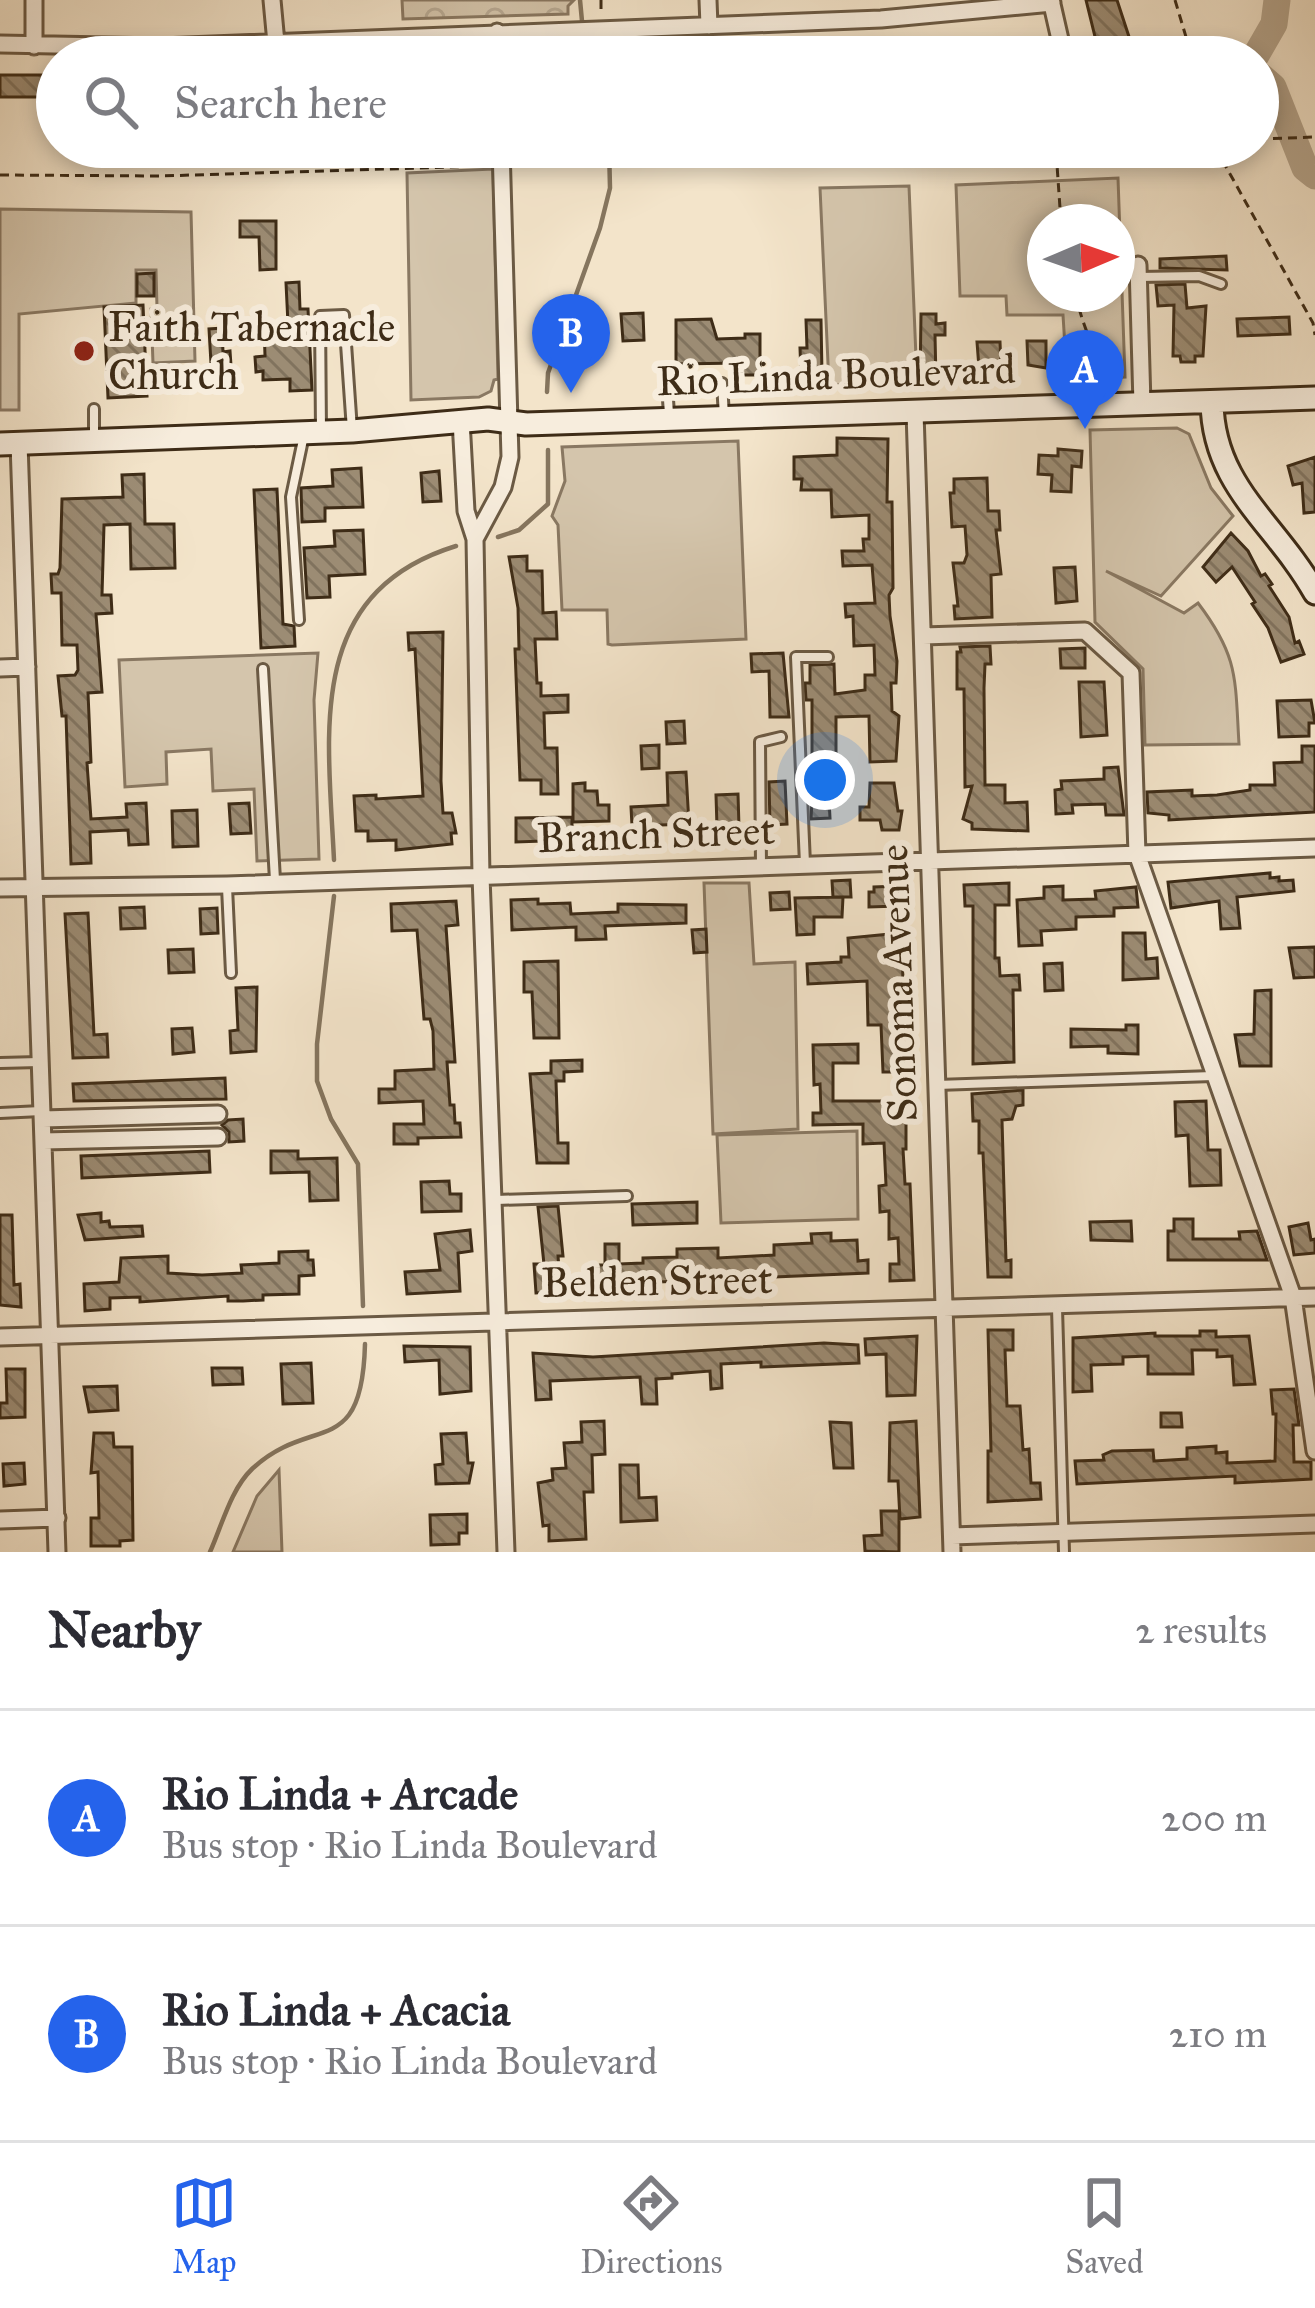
<!DOCTYPE html>
<html lang="en">
<head>
<meta charset="utf-8">
<style>
  body { margin:0; font-family:"IM FELL Great Primer",serif; background:#f7f7f7; color:#2b2b33 }
  .compass { position:absolute; left:1027px; top:204px; width:108px; height:108px; border-radius:50%; background:#fff; box-shadow:0 6px 18px #0003; rotate:88deg }
  .you { position:absolute; left:825px; top:780px; width:42px; height:42px; margin:-30px; border:9px solid #fff; border-radius:50%; background:#1a73e8; box-shadow:0 0 0 18px #1a73e833 }
  .badge { display:grid; place-items:center; width:78px; height:78px; border-radius:50%; background:#2563eb; color:#fff; font-size:39px; font-weight:700 }
  .pin { position:absolute; translate:-50% -99px; filter:drop-shadow(0 3px 6px #0008) }
  .pin::after { content:''; position:absolute; top:63px; width:42px; height:36px; background:inherit; clip-path:polygon(0 0,100% 0,50% 100%) }
  .list { margin:0; padding:0; list-style:none }
  h2 { display:flex; justify-content:space-between; align-items:center; height:156px; margin:0; padding:0 48px; font-size:51px }
  h2 small { font-size:39px; font-weight:400; color:#7c7c81 }
  .list li { display:grid; grid-template-columns:78px 1fr auto; gap:36px; align-items:center; box-sizing:border-box; height:216px; padding:0 48px; border-top:3px solid #e1e1e2 }
  .list b { display:block; font-size:45px; white-space:nowrap }
  .list p { margin:0; font-size:39px; white-space:nowrap; color:#7c7c81 }
  .list em { font-size:39px; font-style:normal; color:#7c7c81 }
  .icon { flex:none; width:66px; height:66px; fill:none; stroke:currentColor; stroke-width:2; stroke-linecap:round; stroke-linejoin:round }
  .map { position:relative; flex:none; width:1315px; height:1552px; overflow:hidden }
  .search { position:absolute; background:#fff; box-shadow:0 6px 18px #0003; left:36px; right:36px; top:36px; height:132px; display:flex; align-items:center; gap:30px; box-sizing:border-box; padding:0 42px; border-radius:66px; color:#7c7c81; font-size:45px }
  .sheet { height:588px; background:#fff }
  nav { display:flex; justify-content:space-around; align-items:center; box-sizing:border-box; height:168px; border-top:3px solid #e1e1e2; background:#fff; font-size:33px; color:#7c7c81 }
  nav a { display:grid; justify-items:center; gap:6px }
  nav .on { color:#2563eb }
  .map>svg:first-child { display:block }
  .grass { fill:#d4c5ac; stroke:#897862; stroke-width:3; fill-rule:evenodd }
  .park { fill:url(#park-crowns); stroke:#897862; stroke-width:3 }
  .lines { fill:none; stroke-linecap:round; stroke-linejoin:round }
  .stream { stroke:#85755e; stroke-width:4.5 }
  .river { stroke:#b5a58d; stroke-width:27 }
  .building { fill:url(#building-back-hatch); stroke:#3e2c17; stroke-width:3 }
  .lane-casing { stroke:#6b5a44; stroke-width:14 }
  .street-casing { stroke:#6b5a44; stroke-width:21 }
  .secondary-casing { stroke:#3e2c17; stroke-width:27 }
  .path { stroke:#3e2c17; stroke-width:3; stroke-dasharray:9 6; stroke-linecap:butt }
  .lane { stroke:#f7eddd; stroke-width:8 }
  .street { stroke:#f7eddd; stroke-width:15 }
  .secondary { stroke:#f7eddd; stroke-width:21 }
  .poi-dot { fill:#8f2418; stroke:#f7eddd; stroke-width:4.5 }
  .labels { text-anchor:middle; dominant-baseline:central; stroke-width:12; stroke-linejoin:round; paint-order:stroke }
  .poi-label { font-size:42px; fill:#3e2c17; stroke:#f7eddd; text-anchor:start }
  .street-label { font-size:42px; fill:#3e2c17; stroke:#f7eddd }
</style>
</head>
<body>
<div class="map">
<svg width="1315" height="1552" viewBox="0 0 1315 1552">
  <defs>
    <pattern id="park-crowns" width="20" height="18" patternUnits="userSpaceOnUse" patternTransform="scale(3)"><rect width="20" height="18" fill="#d4c5ac"/><path d="M2 6a3 3 0 1 1 6 0M12 15a3 3 0 1 1 6 0" fill="none" stroke="#b7a993"/></pattern>
    <pattern id="building-back-hatch" width="6" height="6" patternUnits="userSpaceOnUse" patternTransform="scale(3)"><rect width="6" height="6" fill="#9c8c74"/><path d="M-1 5l2 2M0 0l6 6M5-1l2 2" fill="none" stroke="#81735e"/></pattern>
  </defs>
  <rect width="100%" height="100%" fill="#f3e4ca"/>
  <filter id="stains"><feTurbulence type="fractalNoise" baseFrequency=".00167" numOctaves="4"/><feColorMatrix values="0 0 0 0 .2 0 0 0 0 .09 0 0 0 0 .02 0 0 0 .5 -.17"/></filter>
  <radialGradient id="worn" r=".72"><stop offset=".6" stop-color="#630" stop-opacity="0"/><stop offset="1" stop-color="#630" stop-opacity=".3"/></radialGradient>
  <path class="grass" d="M493,169L498,379L494,380L491,391L479,397L411,400L407,173Z
    M1118,178L1125,377L1067,379L1063,315H1007L1006,296H960L956,185ZM1045,222H1117V294H1045Z
    M909,186L917,382L829,385L820,188Z
    M0,209L191,212L195,361L153,363L151,309L157,308L156,270H136V303L19,314V410H0Z
    M1177,428L1189,434L1211,488L1233,516L1161,596L1106,571L1184,613L1198,603C1239,657 1235,679 1239,744L1145,745L1143,669L1095,622L1090,430Z
    M738,441L746,639L612,645L608,644L607,610H562L558,525L552,516L565,481L562,447Z
    M318,653L314,700L319,859L257,861L254,789L213,791L211,749L166,752L167,784L125,787L119,660Z
    M704,883H749L754,964L795,962L798,1129L713,1134Z
    M857,1131L858,1219L721,1223L717,1135Z
    M279,1470L282,1552H233L257,1496Z"/>
  <path class="park" d="M402,0H574L568,6V14L403,19Z"/>
  <g class="lines">
    <path class="stream" d="M580,0L582,21
      M584,38L585,57
      M547,392L548,373L600,228L610,188L609,147
      M498,537L519,530L548,504V450
      M334,860C328,733 304,593 456,546
      M334,896L317,1044V1081L331,1119L358,1164L363,1306
      M210,1552C222,1525 231,1489 252,1469C312,1413 362,1462 365,1344"/>
    <path class="river" d="M1255,57L1274,24L1277,0
      M1258,74L1273,87L1305,168L1315,176"/>
  </g>
  <path class="building" d="M1086,0H1117L1133,49L1120,52L1121,57H1100Z
    M1014,38L1015,42L1026,40L1030,57H947L946,52Z
    M0,75H57V97H0Z
    M240,221H276V269L260,270L259,237H240Z
    M1226,256L1227,270L1160,268V259Z
    M154,273V296H137V274Z
    M299,282L300,309H308L312,390L290,391V379L263,380V371L256,372L255,357L265,356L264,325L288,324L286,283Z
    M1185,284L1187,308L1206,306L1203,356H1195V362H1181L1180,356H1173L1174,305L1158,306L1156,285Z
    M143,305L147,396L108,398L104,307Z
    M643,313L644,340L623,341L621,314Z
    M921,314H936V324L945,323V335H935L936,380L920,381Z
    M1289,317L1290,334L1238,336L1237,319Z
    M711,319L717,339L745,338V334H760V375H742L741,363L676,364V320Z
    M806,320H821L822,374H801L800,348H807Z
    M222,328L223,352L230,351L232,380L212,381L209,329Z
    M1027,341H1046V368L1028,365Z
    M977,342H1000L1001,367H996V372L979,368Z
    M837,438L888,439L887,502H892L893,588L889,595L890,616L897,661L896,683H891L892,711L899,716L896,761L870,762L869,716L836,717V763H812V700H806L805,683H810V665L834,664L835,694L865,690V675H875L874,645L854,646L853,616L846,617L845,604L875,603L872,565L843,566L842,551H864L863,539H869V515L832,517L831,490H801L802,479H794V457L837,455Z
    M1058,449L1082,451L1081,467L1072,466L1071,492L1051,491L1052,475L1038,474L1039,455L1058,456Z
    M1315,457V512L1304,513L1302,483L1293,485L1288,466Z
    M361,468L363,507L325,508V521L302,522L301,488L333,486L332,470Z
    M439,471L441,501L423,502L421,473Z
    M144,474L145,524H174L175,568L131,569L130,524L104,525L102,595H111L112,613L96,614L102,692L88,693L91,762L87,763L91,819L127,817L126,804L146,803L148,844L129,845L128,830L90,832L91,863L71,864L66,716H62L58,676L75,675L78,670L77,645H62L61,593H52L51,574H58L60,568L62,499L123,497L122,475Z
    M987,478L988,511H999L1000,530H996L1001,574L991,575L992,617L955,619L954,606H958L953,563H964L967,555L965,526L952,527L950,493H954V479Z
    M277,489L283,624L294,626L295,646L261,648L254,490Z
    M363,530L365,574L329,576L330,597L307,598L304,548L335,546L334,531Z
    M1231,533L1248,551L1261,576L1265,574L1272,584L1269,586L1289,617L1295,643L1299,641L1304,654L1281,662L1268,628L1252,604L1255,602L1232,567L1216,582L1203,567Z
    M527,556V571H542L543,613L556,612L557,639H535L537,683H541V696L568,695V712L544,713L545,748H557L558,794H541V780H520L515,649H519L518,608L509,557Z
    M1075,567L1077,601L1056,603L1054,568Z
    M443,632L441,781L443,813H452L456,833H451L452,844L396,850V840L368,841V831H356L354,796L376,795V799L423,796L415,649L409,650L408,633Z
    M990,646L991,664H985L984,688L985,785H1005V803L1027,802L1028,831L972,829V823L963,819L972,786L965,787L964,689H957V652H961L960,647Z
    M1085,648V668H1061L1060,649Z
    M783,653L789,717H770L769,671L752,672L751,654Z
    M1079,682H1104L1107,735L1081,737Z
    M1311,700L1315,723H1309V736L1279,737L1277,701Z
    M684,721L685,743L667,744L666,722Z
    M659,745V768L642,769L641,746Z
    M1302,746H1315V812L1169,820V815L1148,813L1147,792L1192,790V796L1217,795L1250,790V785H1275L1274,763L1302,762Z
    M1118,767L1124,815H1106L1105,804L1072,805L1073,813L1056,814L1055,790L1062,789L1061,781L1104,779V768Z
    M686,772L689,824L632,826L631,807L668,805L667,773Z
    M785,781L787,824L770,825L769,782Z
    M813,781H828L830,818L811,819Z
    M585,783V791H597L598,805H609V821L573,822V784Z
    M870,783H894L898,811H902L899,830H882L880,820H860V807H869Z
    M738,794L739,827H717L716,795Z
    M249,803L251,833L231,834L229,804Z
    M197,810L198,846L173,847L172,811Z
    M572,817V840L516,842V818Z
    M1270,873V878L1279,877V881L1293,880L1294,891L1237,897L1240,928L1221,929L1219,901L1171,908L1168,882Z
    M850,880L851,897H833L832,881Z
    M1009,883V905H995V958H999L1000,976L1019,975L1020,990H1013L1014,1062L973,1064V906H965L964,885Z
    M899,886L898,906L869,907V892H874V887Z
    M1063,886V900L1096,899L1095,891L1136,887L1138,907L1114,908V916L1076,917V929L1041,931L1042,945L1019,946L1017,900L1044,898V887Z
    M789,892L790,909L771,910L770,893Z
    M843,897L842,917H814V934L797,935L795,898Z
    M538,899V904L570,903L571,914L618,912V904L686,905V923L605,926L606,939L576,940V927L512,930L511,900Z
    M456,901L458,925L446,926L455,1062H447L450,1105H454L455,1123H460L461,1137L418,1138V1144H394V1124H424L423,1101L379,1103V1089H395V1071L434,1069L433,1031L430,1019H424L417,930L392,931L391,904Z
    M144,907L145,928L121,929L120,908Z
    M217,908L218,933L201,934L200,909Z
    M88,913L94,1035L107,1034L108,1057L73,1058L65,914Z
    M706,929L707,952L694,953L692,930Z
    M901,933L903,979H894L896,1022L907,1021L910,1068L909,1072H883L881,1025H868L867,981L808,984L807,964L841,962V957H849L848,938Z
    M1123,933H1145L1146,959L1157,958L1158,978L1123,980Z
    M1315,947V977L1294,978L1289,948Z
    M193,949L194,972L169,973L168,950Z
    M558,961L559,1038H534L532,992H524V962Z
    M1062,963L1063,990L1045,991L1044,964Z
    M257,987L256,1051L231,1053L230,1031L238,1030L236,988Z
    M1271,990V1066H1240L1235,1035L1254,1034L1255,991Z
    M1126,1025H1138V1054L1108,1053V1046L1071,1047V1029L1126,1030Z
    M192,1028L194,1052L173,1054L172,1029Z
    M858,1044V1063H833V1101H906V1149H903L905,1184H910L914,1280L890,1281V1264H899L898,1238L889,1239V1211L880,1212L879,1186L886,1185L884,1143L863,1144V1124L813,1125V1113H821L820,1084L814,1085L813,1045Z
    M582,1060V1071L564,1072V1081H556L558,1143H568V1163H537L530,1074L551,1073V1061Z
    M225,1078L226,1099L74,1101L73,1084Z
    M1023,1090V1105L1016,1106L1012,1119L1002,1120L1006,1261L1011,1260V1277H988L983,1153H979V1121H973L972,1094Z
    M1206,1101L1208,1150H1220L1221,1185L1190,1186L1188,1135L1176,1136L1175,1102Z
    M243,1119L244,1141L229,1142V1132L222,1125L228,1120Z
    M209,1151L210,1172L82,1178L81,1156Z
    M271,1151H298V1159L337,1158L338,1200L310,1201L309,1172L271,1173Z
    M449,1181L450,1194H461V1211L422,1212L421,1182Z
    M697,1202V1223L633,1225L632,1204Z
    M558,1206L563,1256H558L561,1292L536,1293L534,1264H544L538,1207Z
    M101,1213V1222L109,1221L110,1227L142,1226L143,1236L85,1240L78,1215Z
    M0,1215H12L14,1285L20,1284L21,1307L0,1305Z
    M1174,1219H1193V1239H1240L1239,1232L1257,1231L1267,1260H1168V1231H1174Z
    M1131,1221L1132,1241L1091,1240L1090,1222Z
    M1308,1223L1311,1240L1315,1239V1253L1294,1255L1289,1227Z
    M470,1230L472,1251L458,1253L460,1291L407,1294L405,1272L440,1270L435,1234Z
    M831,1233V1241L857,1240L858,1261L868,1260V1273L589,1285V1265H605V1244H619V1264L643,1263V1258L677,1257V1249L718,1248V1258L774,1255V1245L812,1243L811,1234Z
    M308,1251V1260H313L314,1275L299,1276V1294L263,1295V1300L243,1301H228V1296L140,1302V1297L110,1298V1309L85,1311L84,1284L119,1282L121,1258L168,1256V1273L202,1275L242,1273L241,1265L279,1263V1252Z
    M988,1330H1013V1350H1005L1007,1406H1020L1023,1450L1029,1449L1031,1483H1040L1041,1499L988,1502V1451H991Z
    M1200,1331H1216V1337L1249,1336L1255,1384L1234,1385L1232,1356L1217,1357V1350H1192L1193,1374H1148V1356L1123,1357V1364L1091,1365L1092,1391L1073,1392V1338L1155,1333V1336H1200Z
    M917,1336L915,1395L887,1396L886,1354L866,1355L865,1339Z
    M824,1343L858,1345L859,1363L761,1367V1362L721,1364L722,1388L711,1389L710,1371L672,1374V1378L656,1379L657,1404H642L640,1377L550,1381L551,1399L536,1400L533,1353L593,1357Z
    M404,1346L470,1347L471,1391L440,1394L439,1360L405,1362Z
    M311,1363L313,1403L283,1404L281,1364Z
    M212,1368H242L243,1384L213,1385Z
    M6,1369H25V1417L0,1418V1403H7Z
    M117,1386L118,1410L89,1412L84,1387Z
    M1294,1389L1299,1425H1293L1294,1462H1311V1479L1235,1483V1476L1077,1484L1075,1461L1104,1460L1103,1455L1112,1451L1153,1450L1154,1461L1187,1459V1448L1216,1446V1453L1227,1452V1463L1275,1461L1276,1414H1273L1271,1390Z
    M1161,1413H1181L1182,1427H1161Z
    M604,1421L605,1454L592,1455L593,1492H584L586,1539L549,1541V1525L543,1526L538,1483L553,1480L552,1469L566,1468L564,1443L582,1442L581,1422Z
    M916,1421L920,1517L900,1519L898,1481H889L890,1423Z
    M830,1422L851,1423L853,1468H834Z
    M94,1433H113L114,1447H132L133,1540L120,1541V1546H91V1518H99L98,1472L91,1473Z
    M466,1433L468,1463H473L469,1483L436,1484L435,1465L443,1464L441,1434Z
    M24,1463L25,1484L4,1486L3,1464Z
    M620,1465H638L639,1498L656,1497L657,1520L621,1522Z
    M881,1511H899V1552L865,1551L864,1536L882,1535Z
    M467,1514V1533H459V1544L431,1545L430,1515Z"/>
  <g class="lines">
    <g class="lane-casing">
      <path id="lane" d="M1139,277L1199,276L1221,284
        M94,409V439
        M669,414L667,385L722,383L724,416
        M321,431L320,316L344,315L352,430
        M299,620L291,497L304,435
        M263,669L275,880
        M805,864L796,657H828
        M761,866L760,742L781,737
        M227,887L231,973
        M0,1063L39,1062
        M937,1085L1213,1076
        M0,1113L41,1111
        M496,1200L627,1196
        M1057,1308L1064,1552"/>
    </g>
    <g class="street-casing">
      <path id="street" d="M272,0L276,43
        M708,0L709,26
        M1051,0L1064,57
        M497,32L498,57
        M0,44L161,47L881,19L1052,3
        M34,46V0
        M1138,265L1142,404
        M915,412L952,1552
        M461,420L466,511L475,539L481,876L506,1552
        M19,443L57,1552
        M475,539L503,487L510,457L501,147
        M923,636L1085,631L1131,673L1137,854L1293,1297L1315,1451
        M0,668L27,667
        M0,888L227,885L1315,848
        M43,1119L218,1114
        M43,1141L218,1137
        M0,1337L1315,1297
        M0,1520L57,1518
        M952,1536L1315,1524"/>
    </g>
    <g class="secondary-casing">
      <path id="secondary" d="M1212,402C1213,487 1276,523 1315,593
        M0,444L352,431L488,419L526,424L1315,398"/>
    </g>
    <path class="path" d="M601,0V15
      M1175,0L1192,57
      M1258,139L1315,137
      M1215,147L1313,323L1315,335
      M518,165L1029,147
      M0,175L160,176L484,166
      M1061,222L1057,165L1061,147
      M1075,294C1084,327 1092,354 1117,377
      M1070,379L1084,333"/>
    <use href="#lane" class="lane"/>
    <use href="#street" class="street"/>
    <use href="#secondary" class="secondary"/>
  </g>
  <circle class="poi-dot" cx="84" cy="351" r="12"/>
  <g class="labels">
    <g class="poi-label">
      <text x="108" y="327">Faith Tabernacle<tspan x="108" dy="48">Church</tspan></text>
    </g>
    <g class="street-label">
      <text transform="translate(836 375) rotate(-2)">Rio Linda Boulevard</text>
      <text transform="translate(656 834) rotate(-2)">Branch Street</text>
      <text transform="translate(898 983) rotate(-92)">Sonoma Avenue</text>
      <text transform="translate(657 1281) rotate(-1)">Belden Street</text>
    </g>
  </g>
  <rect width="100%" height="100%" filter="url(#stains)"/>
  <rect width="100%" height="100%" fill="url(#worn)"/>
</svg>
<svg class="compass" viewBox="-18 -18 36 36"><path d="M0-13l5 13h-10z" fill="#e53935"/><path d="M0 13l5-13h-10z" fill="#7c7c81"/></svg>
<div class="you"></div>
<div class="pin badge" style="left:1085px;top:429px">A</div>
<div class="pin badge" style="left:571px;top:393px">B</div>
<div class="search"><svg class="icon" aria-label="search" viewBox="0 0 24 24"><circle cx="10" cy="10" r="6"/><path d="M15 15l6 6"/></svg>Search here</div>
</div>
<section class="sheet">
<h2>Nearby<small>2 results</small></h2>
<ul class="list">
<li><span class="badge">A</span><div><b>Rio Linda + Arcade</b><p>Bus stop · Rio Linda Boulevard</p></div><em>200 m</em></li>
<li><span class="badge">B</span><div><b>Rio Linda + Acacia</b><p>Bus stop · Rio Linda Boulevard</p></div><em>210 m</em></li>
</ul>
</section>
<nav>
<a class="on"><svg class="icon" aria-label="map" viewBox="0 0 24 24"><path d="M3 6l6-2 6 2 6-2v14l-6 2-6-2-6 2zM9 4v14M15 6v14"/></svg>Map</a>
<a><svg class="icon" aria-label="directions" viewBox="0 0 24 24"><path d="M12 3l9 9-9 9-9-9zM9 14v-3h6M13 9l2 2-2 2"/></svg>Directions</a>
<a><svg class="icon" aria-label="saved" viewBox="0 0 24 24"><path d="M7 4h10v16l-5-4-5 4z"/></svg>Saved</a>
</nav>
</body>
</html>
